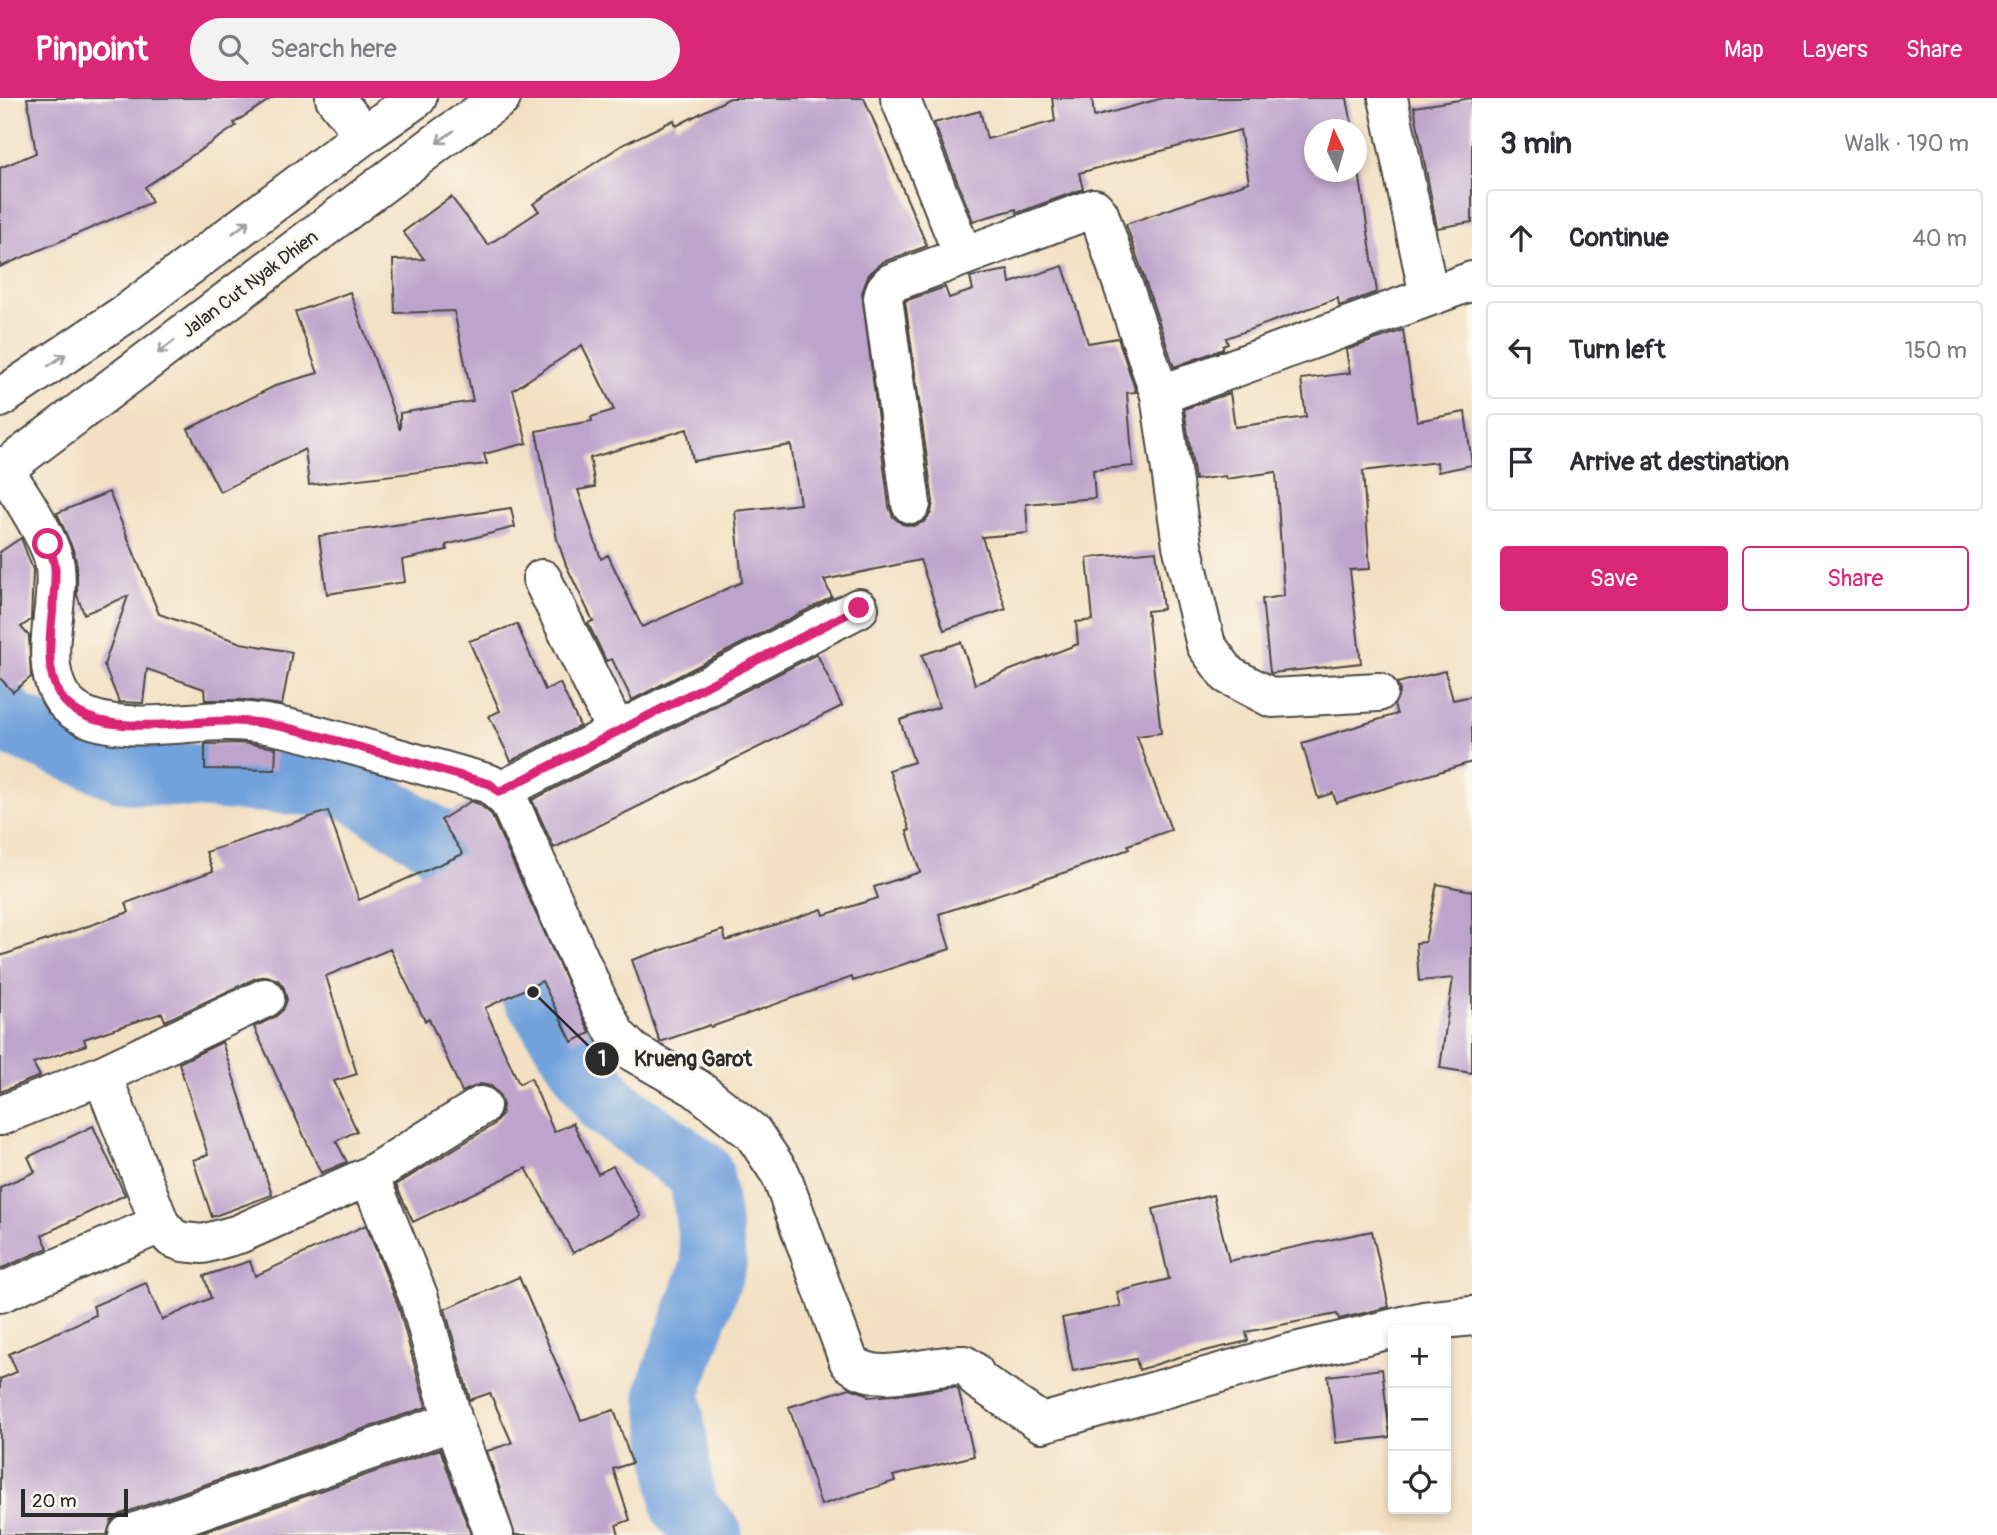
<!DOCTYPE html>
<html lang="en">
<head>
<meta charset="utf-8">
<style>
  body { margin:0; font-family:Pangolin,sans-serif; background:#f2f2f3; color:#2b2b33 }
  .controls { position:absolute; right:21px; bottom:21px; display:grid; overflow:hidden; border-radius:7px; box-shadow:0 4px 10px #0003 }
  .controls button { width:63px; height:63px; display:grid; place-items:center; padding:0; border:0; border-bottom:2px solid #e1e1e2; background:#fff; color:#2b2b33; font:35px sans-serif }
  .compass { position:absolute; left:1304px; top:21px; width:63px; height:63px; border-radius:50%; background:#fff; box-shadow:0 4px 10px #0003; rotate:355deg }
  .scale { position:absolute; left:21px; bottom:18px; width:107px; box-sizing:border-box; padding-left:7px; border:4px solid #2b2b2b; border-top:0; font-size:19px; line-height:24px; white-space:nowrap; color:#2b2b2b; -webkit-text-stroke:5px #fbf7ec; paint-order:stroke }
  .stop { position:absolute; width:21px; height:21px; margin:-16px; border:5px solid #db2777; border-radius:50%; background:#fff }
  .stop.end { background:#db2777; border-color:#fff; box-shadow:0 2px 7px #0008 }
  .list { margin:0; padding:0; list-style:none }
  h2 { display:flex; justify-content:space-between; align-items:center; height:91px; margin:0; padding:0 28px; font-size:30px }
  h2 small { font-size:23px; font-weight:400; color:#7c7c81 }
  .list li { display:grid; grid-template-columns:46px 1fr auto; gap:21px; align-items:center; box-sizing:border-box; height:98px; margin:0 14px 14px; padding:0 14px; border:2px solid #e1e1e2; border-radius:7px }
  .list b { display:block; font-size:26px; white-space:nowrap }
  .list em { font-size:23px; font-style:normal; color:#7c7c81 }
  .actions { display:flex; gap:14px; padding:21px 28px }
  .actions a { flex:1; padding:16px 0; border:2px solid #db2777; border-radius:7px; text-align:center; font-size:24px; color:#db2777 }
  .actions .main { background:#db2777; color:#fff }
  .icon { flex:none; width:38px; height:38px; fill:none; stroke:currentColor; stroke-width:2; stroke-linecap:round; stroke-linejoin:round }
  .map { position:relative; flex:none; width:1472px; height:1437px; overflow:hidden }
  header { display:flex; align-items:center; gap:42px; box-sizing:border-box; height:98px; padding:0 35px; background:#db2777; color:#fff }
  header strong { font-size:33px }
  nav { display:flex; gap:38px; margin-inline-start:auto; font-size:24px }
  .search { width:490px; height:63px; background:#f2f2f3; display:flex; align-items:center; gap:18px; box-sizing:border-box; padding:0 24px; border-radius:38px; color:#7c7c81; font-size:26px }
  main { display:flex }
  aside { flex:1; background:#fff }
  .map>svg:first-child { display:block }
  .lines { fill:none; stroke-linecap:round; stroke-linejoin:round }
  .river { stroke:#72a2dc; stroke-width:65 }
  .building { fill:#bea4cc; fill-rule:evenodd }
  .minor-casing { stroke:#494642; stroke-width:42 }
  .trunk-casing { stroke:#494642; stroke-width:42 }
  .minor { stroke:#fff; stroke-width:38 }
  .trunk { stroke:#fff; stroke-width:38 }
  .oneway { stroke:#a0a0a0 }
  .route { stroke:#db2777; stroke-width:9 }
  .labels { text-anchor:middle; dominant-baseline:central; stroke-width:6; stroke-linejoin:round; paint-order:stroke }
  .street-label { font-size:19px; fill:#2b2b2b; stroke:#fbf7ec }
  .leader { fill:none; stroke:#2b2b2b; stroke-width:2.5 }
  .callout-dot { fill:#2b2b2b; stroke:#fbf7ec; stroke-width:2.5 }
  .mark-label { font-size:21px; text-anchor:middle; font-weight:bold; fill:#fff }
  .callout-label { font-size:21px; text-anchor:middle; font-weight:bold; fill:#2b2b2b; stroke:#fbf7ec; stroke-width:6; stroke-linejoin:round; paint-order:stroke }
</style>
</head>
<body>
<header>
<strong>Pinpoint</strong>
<div class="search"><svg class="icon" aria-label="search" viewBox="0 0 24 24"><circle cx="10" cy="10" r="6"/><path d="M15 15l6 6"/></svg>Search here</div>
<nav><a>Map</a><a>Layers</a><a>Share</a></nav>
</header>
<main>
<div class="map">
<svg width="1472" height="1437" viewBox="0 0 1472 1437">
  <rect width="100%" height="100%" fill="#fbf7ec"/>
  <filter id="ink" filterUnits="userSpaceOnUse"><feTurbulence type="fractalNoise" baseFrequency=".0143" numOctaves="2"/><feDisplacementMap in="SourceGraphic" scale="14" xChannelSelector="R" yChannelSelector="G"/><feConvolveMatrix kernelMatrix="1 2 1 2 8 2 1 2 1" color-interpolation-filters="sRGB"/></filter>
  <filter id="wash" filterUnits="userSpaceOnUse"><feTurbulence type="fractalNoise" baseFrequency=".00686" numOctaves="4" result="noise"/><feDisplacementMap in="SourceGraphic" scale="28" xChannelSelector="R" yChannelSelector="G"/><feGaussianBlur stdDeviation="1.57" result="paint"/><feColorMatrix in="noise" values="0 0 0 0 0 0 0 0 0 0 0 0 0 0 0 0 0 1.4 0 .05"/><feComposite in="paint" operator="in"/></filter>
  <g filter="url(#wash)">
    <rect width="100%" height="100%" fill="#f3e0c3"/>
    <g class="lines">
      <path class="river" d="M0,614L14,627L126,673L348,688L440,745L533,894L607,1006L701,1075L714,1166L668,1294L684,1409L710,1437"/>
    </g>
    <g id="blocks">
      <path class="building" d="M27,0H272L234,25L236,28L145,89L152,104L0,169V70L36,55Z
        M730,0H864L927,148L883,164L875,170L868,178L862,195L889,409L893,419L902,426L913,428L924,424L931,415L933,404L905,203L945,189L949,200L973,192L970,179L1008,172L1010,185L1063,168L1088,245L1118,240L1136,294L1127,295L1133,368L1093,372L1095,400L1026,406L1028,435L982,439L1006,511L944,532L920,462L824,482L832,499L632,602L612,561L606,563L588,525L593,523L566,467L557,441L536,333L592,323L591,319L614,312L582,247L513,292L527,345L484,356L487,366L309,387L305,351L220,394L188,331L279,286L318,275L295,214L350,194L400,332V315L473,303L454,213L395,215L393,162L424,161L403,134L451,99L488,147L539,113L533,106L622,47L674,22L676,28ZM687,331L693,363L791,347L800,406L735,413L742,484L642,529L608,457L601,461L578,392L595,389L590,360Z
        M1052,0H1092L1094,19L1163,0H1347L1353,32H1314V74H1356V54L1377,194L1339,208L1338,200L1226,240L1228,246L1223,248V251L1174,269L1126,126L1249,84L1240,32L1079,75L1083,91L1017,115L1016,111L973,123L934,25L980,13L987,41L1055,23Z
        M1472,0V124L1437,130L1414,9Z
        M1403,232L1417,323L1465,314L1472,367L1438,374L1437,364L1363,373L1370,471L1350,472L1361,565L1272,575L1270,574L1262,501L1284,498L1276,374L1226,381L1225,378L1195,382L1184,311L1230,295L1235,329L1306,319L1301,281L1350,275L1346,252Z
        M109,394L159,516L241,545L292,554L282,607L245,602H205L204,591L147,571L143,605L119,604L104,567L128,498L84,516L77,497V468L74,454L57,415Z
        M511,410L515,429L446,447L447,452L402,462L405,484L327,496L319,438Z
        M21,440L33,472L31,522L21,529L29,538L31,579L13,594L0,580V454Z
        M1156,453L1163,511L1147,513L1161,635L1137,638L1171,732L1128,747L1129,751L1069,773L939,816L950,851L853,883L852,879L711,929L710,927L660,944L632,862L723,832L726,843L822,811L824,817L878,800L874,789L920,774L907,733L910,732L889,672L914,664L900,622L939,609L922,557L961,544L975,586L1078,546L1076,524L1093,522L1087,460Z
        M517,526L545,592L560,585L580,628L511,663L489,618L500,613L469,543Z
        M817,556L842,608L554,750L532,702Z
        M1445,573L1453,602L1472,598V664L1336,705L1333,695L1318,700L1302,645L1397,616L1394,607L1400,593L1397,585Z
        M242,645L276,650L275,672L205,671V646Z
        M471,703L479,706L491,716L590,935L572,944L542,883L485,910L519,986L531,980L554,1034L573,1025L598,1076L613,1068L641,1118L573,1155L526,1070L413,1124L396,1087L493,1027L501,1018L503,1007L499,996L491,988L480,986L462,994L429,921L425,923L390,851L326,878L357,976L334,983L357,1033L336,1043L347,1064L321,1075L254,929L275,919L283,912L287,902L284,890L278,882L267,878L256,880L165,923L162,915L84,941L86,947L33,965L40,978L0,994V858L129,814L126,805L213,773L206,754L328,713L359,802L463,756L441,722Z
        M1437,786L1472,793V975L1440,970L1453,880L1419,883L1416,845L1425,844Z
        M222,944L272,1097L212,1119L193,1062L208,1057L179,965Z
        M93,1028L125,1097L42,1137L48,1150L0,1171V1089L35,1074L28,1059Z
        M1213,1097L1229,1163L1372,1133L1389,1209L1339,1221L1337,1216L1246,1234L1248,1243L1179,1259L1139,1272L1136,1261L1073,1273L1062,1220L1121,1208L1117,1194L1169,1181L1153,1111Z
        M366,1127L398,1207L426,1309L121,1416L111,1423L107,1437H0V1281L17,1274L9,1256L96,1217L93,1208L146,1185L162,1222L211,1200L204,1178L250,1163L255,1178Z
        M519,1179L581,1322L614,1312L632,1365L613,1371L630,1422L616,1427L619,1437H515L487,1353L512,1345L490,1295L470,1302L445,1211Z
        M1382,1271L1390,1339L1336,1345L1328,1278Z
        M952,1289L958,1290L974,1358L893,1378L895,1383L821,1407L789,1309L850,1290L867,1296L868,1299L906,1296Z
        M440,1351L471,1437H194Z"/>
    </g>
  </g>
  <g filter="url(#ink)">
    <use href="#blocks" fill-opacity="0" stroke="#494642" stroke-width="2"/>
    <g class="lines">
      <g class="minor-casing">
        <path id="minor" d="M335,0L364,37
          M900,0L963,157
          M1388,0L1429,198
          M1160,297L1472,183
          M0,368C16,388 53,445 55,469C60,510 39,557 59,595C85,645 182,622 228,623C270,623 312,636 352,647C398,660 444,673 490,686L509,703L598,903L616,937L633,954L696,990L753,1035L781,1077L849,1264C879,1290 928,1265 964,1267L974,1274L978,1282L1042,1325L1287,1256L1424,1223L1472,1218
          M911,406L883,200L885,192L891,185L1094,110L1099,116L1160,297L1182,447L1206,547L1228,577L1272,600L1378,594
          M542,481L616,633
          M499,694L859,510
          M265,900L102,977L160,1126L172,1140L183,1144L203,1146L239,1136L369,1078L481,1008
          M0,1018L102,977
          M369,1078L419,1200L453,1323L494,1437
          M0,1195L160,1126
          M128,1437L453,1323"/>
      </g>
      <g class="trunk-casing">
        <path id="trunk" d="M0,300L128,214L364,37L417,0
          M0,374L446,38L501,0"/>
      </g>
      <use href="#minor" class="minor"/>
      <use href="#trunk" class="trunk"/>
    </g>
    <defs><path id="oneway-shaft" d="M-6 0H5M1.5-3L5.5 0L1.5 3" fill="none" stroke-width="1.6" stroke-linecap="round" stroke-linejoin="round" transform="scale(1.75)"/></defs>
    <g class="oneway">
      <use href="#oneway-shaft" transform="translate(445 39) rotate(144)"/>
      <use href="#oneway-shaft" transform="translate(241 129) rotate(-37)"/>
      <use href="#oneway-shaft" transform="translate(166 249) rotate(143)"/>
      <use href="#oneway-shaft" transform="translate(57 262) rotate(-34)"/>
    </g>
  </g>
  <g class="lines" filter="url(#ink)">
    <path class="route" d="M48,446C51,454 55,463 55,471C57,508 39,565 60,597C89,643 180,623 226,623C269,622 311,636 352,647C398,660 444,673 490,686L499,694L859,510"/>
  </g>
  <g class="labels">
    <g class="street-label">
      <text transform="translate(250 186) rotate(-37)">Jalan Cut Nyak Dhien</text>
    </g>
  </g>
  <path class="leader" d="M533 894L602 961"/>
  <g class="callout-dot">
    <circle cx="533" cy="894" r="7"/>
    <circle cx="602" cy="961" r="18"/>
  </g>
  <g class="mark-label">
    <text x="602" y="968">1</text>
  </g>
  <g class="callout-label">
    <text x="693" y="968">Krueng Garot</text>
  </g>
</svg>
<div class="controls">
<button>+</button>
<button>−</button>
<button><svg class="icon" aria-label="locate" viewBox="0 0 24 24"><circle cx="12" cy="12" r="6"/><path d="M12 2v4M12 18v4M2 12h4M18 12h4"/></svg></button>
</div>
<svg class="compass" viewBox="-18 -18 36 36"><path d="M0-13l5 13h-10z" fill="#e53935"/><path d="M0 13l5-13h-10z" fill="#7c7c81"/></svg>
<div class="scale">20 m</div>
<div class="stop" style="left:48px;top:446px"></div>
<div class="stop end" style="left:859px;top:510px"></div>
</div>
<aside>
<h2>3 min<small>Walk · 190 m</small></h2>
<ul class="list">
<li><svg class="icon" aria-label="ahead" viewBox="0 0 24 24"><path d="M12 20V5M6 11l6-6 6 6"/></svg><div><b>Continue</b></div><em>40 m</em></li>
<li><svg class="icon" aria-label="left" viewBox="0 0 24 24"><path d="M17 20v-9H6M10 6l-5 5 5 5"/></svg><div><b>Turn left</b></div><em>150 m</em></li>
<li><svg class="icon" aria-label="arrive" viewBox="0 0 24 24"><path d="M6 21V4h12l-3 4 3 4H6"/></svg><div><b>Arrive at destination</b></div></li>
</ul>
<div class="actions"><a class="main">Save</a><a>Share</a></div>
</aside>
</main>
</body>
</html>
